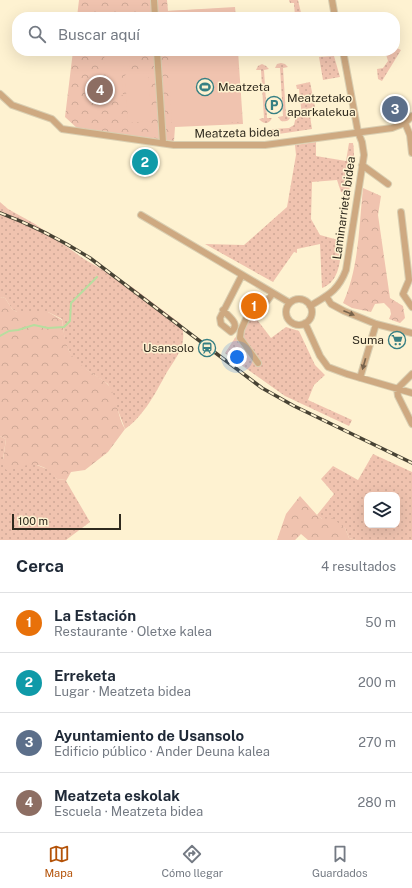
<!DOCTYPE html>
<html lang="es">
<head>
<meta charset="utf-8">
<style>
  body { margin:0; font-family:"Public Sans",sans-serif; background:#f2f2f3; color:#1f2937 }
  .controls { position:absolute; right:12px; bottom:12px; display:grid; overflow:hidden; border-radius:8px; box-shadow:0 4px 16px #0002 }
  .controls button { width:36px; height:36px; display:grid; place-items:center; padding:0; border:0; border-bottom:1px solid #e0e1e3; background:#fff; color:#1f2937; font:20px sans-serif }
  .scale { position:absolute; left:12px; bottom:10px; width:109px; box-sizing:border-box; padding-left:4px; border:2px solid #2f2a1e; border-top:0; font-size:11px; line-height:14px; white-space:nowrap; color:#2f2a1e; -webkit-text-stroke:3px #fef2d1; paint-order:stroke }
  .you { position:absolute; left:237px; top:357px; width:14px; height:14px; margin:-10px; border:3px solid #fff; border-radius:50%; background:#1a73e8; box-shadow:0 0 0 6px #1a73e833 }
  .badge { display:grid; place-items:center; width:26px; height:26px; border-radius:50%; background:#b45309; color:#fff; font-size:13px; font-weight:700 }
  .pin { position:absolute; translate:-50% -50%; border:2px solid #fff; box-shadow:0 1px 4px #0006 }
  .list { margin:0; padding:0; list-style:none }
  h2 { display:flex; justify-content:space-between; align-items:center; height:52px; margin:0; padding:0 16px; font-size:17px }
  h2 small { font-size:13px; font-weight:400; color:#747a83 }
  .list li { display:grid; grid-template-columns:26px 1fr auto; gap:12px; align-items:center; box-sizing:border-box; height:60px; padding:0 16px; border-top:1px solid #e0e1e3 }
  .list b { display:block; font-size:15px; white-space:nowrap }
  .list p { margin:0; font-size:13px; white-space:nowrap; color:#747a83 }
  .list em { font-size:13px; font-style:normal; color:#747a83 }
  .icon { flex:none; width:22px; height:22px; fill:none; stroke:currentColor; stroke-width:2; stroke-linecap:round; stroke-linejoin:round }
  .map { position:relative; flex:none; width:412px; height:540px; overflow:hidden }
  .search { position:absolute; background:#fff; box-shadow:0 4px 16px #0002; left:12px; right:12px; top:12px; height:44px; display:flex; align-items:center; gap:10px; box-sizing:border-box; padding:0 14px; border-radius:16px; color:#747a83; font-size:15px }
  .sheet { height:292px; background:#fff }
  nav { display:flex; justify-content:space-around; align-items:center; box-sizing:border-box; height:56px; border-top:1px solid #e0e1e3; background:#fff; font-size:11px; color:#747a83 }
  nav a { display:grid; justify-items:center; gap:2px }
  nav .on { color:#b45309 }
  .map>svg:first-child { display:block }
  .grass { fill:url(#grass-dots); fill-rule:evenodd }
  .forest { fill:url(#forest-crowns) }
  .pitch { fill:#f0c3af }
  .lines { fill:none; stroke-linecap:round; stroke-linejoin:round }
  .stream { stroke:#b7de9f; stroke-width:2 }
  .street-casing { stroke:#d9ceb1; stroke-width:8 }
  .street { stroke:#cea981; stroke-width:6 }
  .rail-casing { stroke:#484334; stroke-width:3.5 }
  .rail { stroke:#fef2d1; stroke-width:2; stroke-dasharray:6; stroke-linecap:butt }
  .oneway { fill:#77634b }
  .labels { text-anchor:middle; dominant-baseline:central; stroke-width:3; stroke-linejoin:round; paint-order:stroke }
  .poi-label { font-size:12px; fill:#2f2a1e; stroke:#fef2d1; text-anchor:start }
  .street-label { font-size:12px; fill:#2f2a1e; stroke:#fef2d1 }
</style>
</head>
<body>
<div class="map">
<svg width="412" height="540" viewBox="0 0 412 540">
  <defs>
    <pattern id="grass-dots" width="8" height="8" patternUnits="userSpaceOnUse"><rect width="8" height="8" fill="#f0c3af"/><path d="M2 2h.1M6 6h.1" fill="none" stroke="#cea896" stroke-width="1.8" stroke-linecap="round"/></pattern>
    <pattern id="forest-crowns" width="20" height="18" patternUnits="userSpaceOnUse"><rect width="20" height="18" fill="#f0c3af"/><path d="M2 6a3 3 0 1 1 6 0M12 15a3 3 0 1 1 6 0" fill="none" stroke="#cea896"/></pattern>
  </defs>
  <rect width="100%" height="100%" fill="#fef2d1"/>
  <path class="grass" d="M289,0H298L302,17H295L294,3H290Z
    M395,47L401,50L382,81L378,79L377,69L383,68L388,61L385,51H395Z
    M334,56L340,77L323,80L319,57Z
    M281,63L285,64L288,67L283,68L286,116H291C289,121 286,122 281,121L278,117L283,116L280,68H275L277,64Z
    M262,64L266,66L269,69L264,70L267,118H272C269,124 264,125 259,119L264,118L261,70H256L258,66Z
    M310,82L315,107L309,109L312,129L272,135H254L258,130L289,128L294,125L296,116H302L299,89H297L296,85Z
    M316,142V156L346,161L349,143H353C356,159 351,176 349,193L341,192L337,180L312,182L311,219L320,235L342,241C340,258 341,281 322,288L320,244L297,249V253L294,252L273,282L205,244L244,245L287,207L296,155L295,145Z
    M0,202L8,209L35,224L84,259L132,287L181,324C184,331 184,340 181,348C178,356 172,364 167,372C156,392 144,416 125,429L108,384L78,364L71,355L65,342L62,319L48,312H17L12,309L5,298L0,297Z
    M255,317L271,338L286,327L299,331L315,365L325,375L314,385L308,400L352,420L349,426L285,396L237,362L240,358L235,355L232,359L225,353L245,323Z
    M0,436L6,439L3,459L34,464L50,470L57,479L66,480V481L90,522L66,540H0Z
    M373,454L412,472V540H356L349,538L345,528L322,519L317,515L334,494L321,479L333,466L358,480ZM367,495H397V525H367Z"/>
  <path class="forest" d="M79,0H167L168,11L235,7L236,17H77Z
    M73,51H238L243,124L175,127L174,141L78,129L65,117Z
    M363,188L381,196L378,215L390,298L403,306L405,318L400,323L389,319L391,314L390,309L384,303L375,304L371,312L352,308L343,303C359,268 359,226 363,188Z
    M0,297L5,298L12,309L17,312H48L62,320C66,348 67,356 92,373C97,377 106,381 109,386C118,399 117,416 125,429L108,452L85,470L71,472L66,481V480L57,479C40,458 29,465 6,470L3,460L6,439L0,436Z
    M300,496L317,515L322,519L332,518L345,528L349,538L356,540H308L301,534L295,540H277L286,514Z"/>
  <path class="pitch" d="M234,8L235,17H166L165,11Z
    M168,51H237L242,122L172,126Z
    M129,52L130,66L121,67L123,95L107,96L104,54Z
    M148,73L151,121L128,123L125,75Z"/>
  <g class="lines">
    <path class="stream" d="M0,336L9,331L18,330L34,325L48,328L64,327L70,321L71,303L97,277"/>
    <g class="street-casing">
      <path id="street" d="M154,0L155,17
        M332,0L335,17
        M157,51L163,143
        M0,94L12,105L52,119L62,129L174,145H265L392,128L405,123L412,116
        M405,123L410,135L412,153
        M362,165L388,184
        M401,212L409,280L403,294L412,307
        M141,215L290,303
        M326,296L331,304L344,311L376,324L412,333
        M286 312a13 13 0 1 1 26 0a13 13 0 1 1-26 0Z
        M310,306C328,295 338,291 346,270L364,155L362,142L358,132L343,51
        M223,310C229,317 241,324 231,332L221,324L220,318L242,275
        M305,323L320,356L328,367L347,374L412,393
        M258,363L240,338L241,330L247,317L267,301L273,293
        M412,374L397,389L398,396L412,424
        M360,378L376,324"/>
    </g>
    <use href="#street" class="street"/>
    <g class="rail-casing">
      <path id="rail" d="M0,213C32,225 61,240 90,258L262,388L294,406L412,463"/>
    </g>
    <use href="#rail" class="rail"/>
  </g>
  <defs><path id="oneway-solid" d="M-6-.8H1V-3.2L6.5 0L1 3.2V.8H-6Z"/></defs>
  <g class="oneway">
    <use href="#oneway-solid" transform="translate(349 313) rotate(22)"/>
    <use href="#oneway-solid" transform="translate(364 364) rotate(106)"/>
  </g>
  <defs>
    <g id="stadium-ring" transform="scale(0.9)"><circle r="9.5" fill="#fef2d1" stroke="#367f83" stroke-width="1.5"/><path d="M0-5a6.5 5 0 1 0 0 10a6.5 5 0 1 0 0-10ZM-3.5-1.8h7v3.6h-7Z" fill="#367f83"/></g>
    <g id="parking-ring" transform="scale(0.9)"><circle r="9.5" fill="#fef2d1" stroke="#367f83" stroke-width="1.5"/><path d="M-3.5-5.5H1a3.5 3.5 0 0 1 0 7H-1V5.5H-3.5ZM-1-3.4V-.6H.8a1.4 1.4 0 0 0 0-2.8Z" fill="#367f83"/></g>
    <g id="supermarket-ring" transform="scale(0.9)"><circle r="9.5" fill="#fef2d1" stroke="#367f83" stroke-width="1.5"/><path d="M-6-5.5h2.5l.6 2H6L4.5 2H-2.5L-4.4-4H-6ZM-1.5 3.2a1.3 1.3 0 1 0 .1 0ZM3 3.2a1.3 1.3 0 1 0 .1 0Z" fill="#367f83"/></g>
    <g id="station-ring" transform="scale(0.9)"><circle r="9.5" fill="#fef2d1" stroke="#367f83" stroke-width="1.5"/><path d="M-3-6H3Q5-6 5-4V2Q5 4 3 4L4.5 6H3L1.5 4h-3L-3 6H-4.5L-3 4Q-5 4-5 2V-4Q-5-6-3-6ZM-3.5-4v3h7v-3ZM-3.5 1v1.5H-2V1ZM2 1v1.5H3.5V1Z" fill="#367f83"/></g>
  </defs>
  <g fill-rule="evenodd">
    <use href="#stadium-ring" x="205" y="87"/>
    <use href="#parking-ring" x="274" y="105"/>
    <use href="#supermarket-ring" x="397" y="340"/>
    <use href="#station-ring" x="207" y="348"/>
  </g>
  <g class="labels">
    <g class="poi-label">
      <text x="218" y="87">Meatzeta</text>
      <text x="287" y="98">Meatzetako<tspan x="287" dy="14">aparkalekua</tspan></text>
      <text x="384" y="340" text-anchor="end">Suma</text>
      <text x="194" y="348" text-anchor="end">Usansolo</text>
    </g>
    <g class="street-label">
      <text transform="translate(237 133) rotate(-1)">Meatzeta bidea</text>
      <text transform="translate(344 208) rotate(-82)">Laminarrieta bidea</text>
    </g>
  </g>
</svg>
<div class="controls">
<button><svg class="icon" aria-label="layers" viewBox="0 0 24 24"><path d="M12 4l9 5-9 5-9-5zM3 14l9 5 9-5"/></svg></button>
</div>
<div class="scale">100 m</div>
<div class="you"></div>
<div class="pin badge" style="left:254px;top:306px;background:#e8710a">1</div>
<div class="pin badge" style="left:145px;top:162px;background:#0f9aa8">2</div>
<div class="pin badge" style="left:395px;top:109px;background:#5c6f8a">3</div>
<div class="pin badge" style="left:100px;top:90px;background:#8d6e63">4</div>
<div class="search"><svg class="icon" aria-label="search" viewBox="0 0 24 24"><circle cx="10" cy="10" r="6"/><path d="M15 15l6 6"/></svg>Buscar aquí</div>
</div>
<section class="sheet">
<h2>Cerca<small>4 resultados</small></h2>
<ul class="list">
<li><span class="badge" style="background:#e8710a">1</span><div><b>La Estación</b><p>Restaurante · Oletxe kalea</p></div><em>50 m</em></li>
<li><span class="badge" style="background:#0f9aa8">2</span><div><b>Erreketa</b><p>Lugar · Meatzeta bidea</p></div><em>200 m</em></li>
<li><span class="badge" style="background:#5c6f8a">3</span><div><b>Ayuntamiento de Usansolo</b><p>Edificio público · Ander Deuna kalea</p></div><em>270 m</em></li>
<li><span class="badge" style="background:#8d6e63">4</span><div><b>Meatzeta eskolak</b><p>Escuela · Meatzeta bidea</p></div><em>280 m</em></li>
</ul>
</section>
<nav>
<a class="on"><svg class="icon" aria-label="map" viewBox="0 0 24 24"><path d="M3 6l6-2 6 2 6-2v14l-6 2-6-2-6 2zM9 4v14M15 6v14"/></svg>Mapa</a>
<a><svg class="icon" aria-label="directions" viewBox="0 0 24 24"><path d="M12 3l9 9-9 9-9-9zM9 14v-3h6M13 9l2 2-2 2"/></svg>Cómo llegar</a>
<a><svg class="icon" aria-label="saved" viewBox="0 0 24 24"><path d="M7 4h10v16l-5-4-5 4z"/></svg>Guardados</a>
</nav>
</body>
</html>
